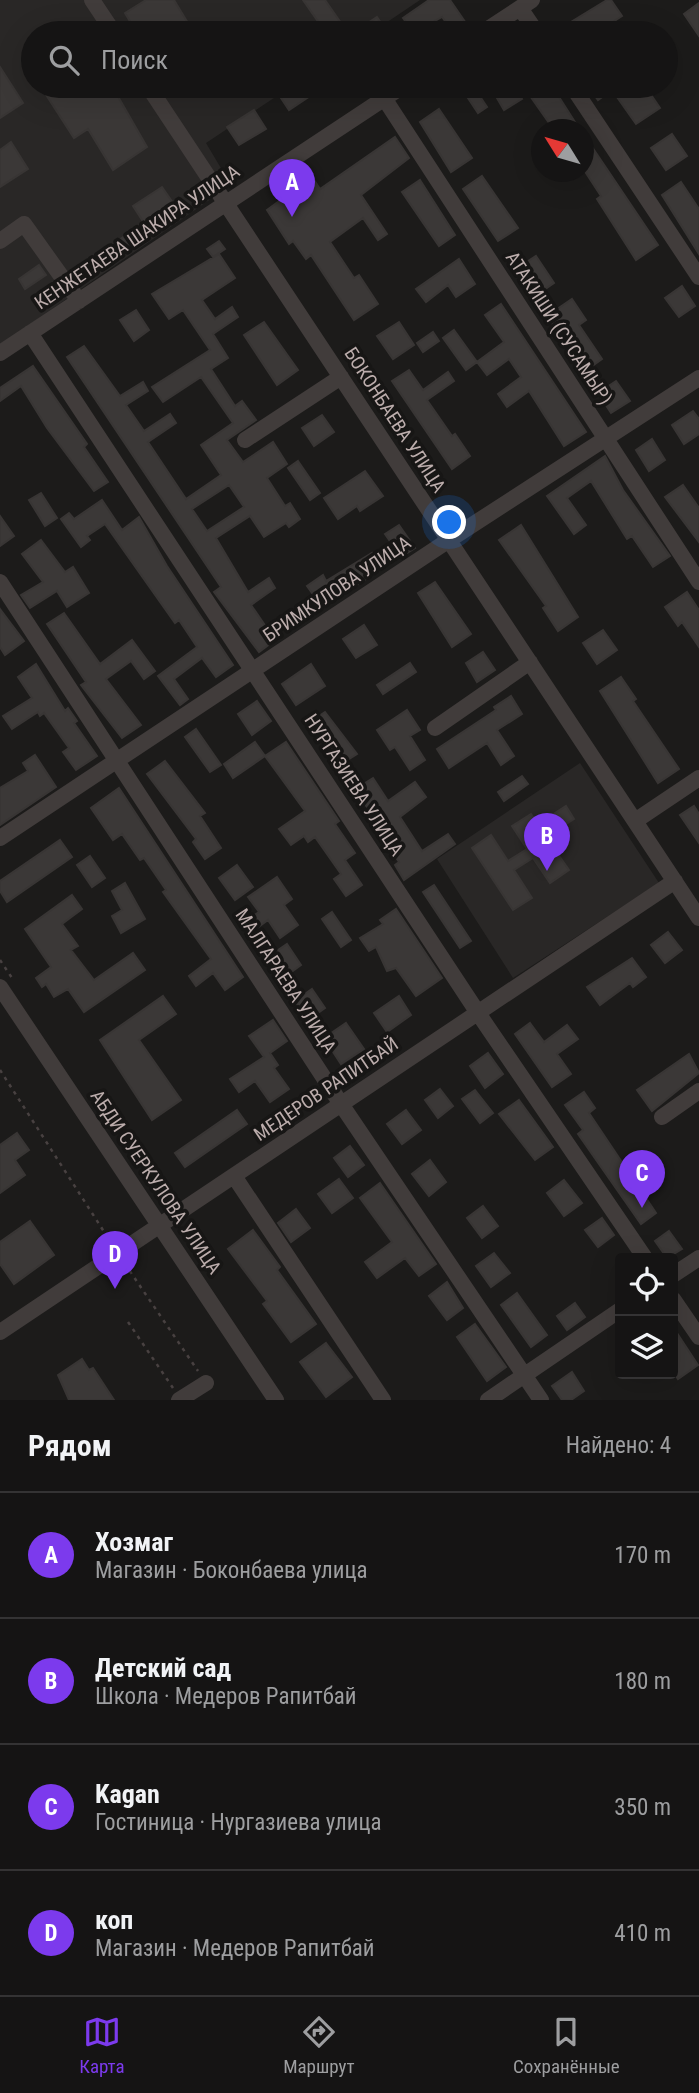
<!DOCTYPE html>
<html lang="ru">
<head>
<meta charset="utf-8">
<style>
  body { margin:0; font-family:"Roboto Condensed",sans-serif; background:#222122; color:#f1f3f6 }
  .controls { position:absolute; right:21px; bottom:21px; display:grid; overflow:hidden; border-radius:7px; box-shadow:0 7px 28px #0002 }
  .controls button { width:63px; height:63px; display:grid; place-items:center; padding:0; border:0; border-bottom:2px solid #343334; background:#151414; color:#f1f3f6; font:35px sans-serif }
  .compass { position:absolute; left:531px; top:119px; width:63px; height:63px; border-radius:50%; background:#151414; box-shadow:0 7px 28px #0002; rotate:307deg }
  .you { position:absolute; left:450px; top:523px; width:24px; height:24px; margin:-18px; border:5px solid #fff; border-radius:50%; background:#1a73e8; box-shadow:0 0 0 10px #1a73e833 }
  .badge { display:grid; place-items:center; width:46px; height:46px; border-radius:50%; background:#7c3aed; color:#fff; font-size:23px; font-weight:700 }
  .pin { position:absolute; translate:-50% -58px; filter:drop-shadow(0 2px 4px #0008) }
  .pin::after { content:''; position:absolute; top:37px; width:24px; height:21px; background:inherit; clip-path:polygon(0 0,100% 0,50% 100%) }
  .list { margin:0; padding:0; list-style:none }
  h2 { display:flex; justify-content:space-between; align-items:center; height:91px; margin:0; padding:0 28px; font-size:30px }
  h2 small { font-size:23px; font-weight:400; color:#9d9ea0 }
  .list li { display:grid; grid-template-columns:46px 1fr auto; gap:21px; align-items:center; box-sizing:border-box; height:126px; padding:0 28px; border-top:2px solid #343334 }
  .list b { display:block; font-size:26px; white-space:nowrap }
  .list p { margin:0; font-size:23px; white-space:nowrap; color:#9d9ea0 }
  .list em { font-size:23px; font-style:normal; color:#9d9ea0 }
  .icon { flex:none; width:38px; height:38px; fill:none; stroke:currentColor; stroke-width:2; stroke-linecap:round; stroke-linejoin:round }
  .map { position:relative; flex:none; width:699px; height:1400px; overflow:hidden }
  .search { position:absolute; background:#151414; box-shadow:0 7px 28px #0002; left:21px; right:21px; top:21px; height:77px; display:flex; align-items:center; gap:18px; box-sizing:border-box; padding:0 24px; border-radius:38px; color:#9d9ea0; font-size:26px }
  .sheet { height:595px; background:#151414 }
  nav { display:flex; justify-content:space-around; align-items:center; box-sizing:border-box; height:98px; border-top:2px solid #343334; background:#151414; font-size:19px; color:#9d9ea0 }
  nav a { display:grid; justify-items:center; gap:4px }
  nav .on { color:#7c3aed }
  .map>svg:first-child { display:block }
  .built { fill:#292726 }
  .building { fill:#3b3837; stroke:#383534; stroke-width:2; fill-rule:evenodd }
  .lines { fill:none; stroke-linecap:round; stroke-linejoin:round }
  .path { stroke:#484141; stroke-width:2.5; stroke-dasharray:3.5 5; stroke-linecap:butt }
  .minor { stroke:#413c3b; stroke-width:16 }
  .labels { text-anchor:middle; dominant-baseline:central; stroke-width:7; stroke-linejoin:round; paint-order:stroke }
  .street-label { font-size:19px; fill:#bcadac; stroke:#171615 }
</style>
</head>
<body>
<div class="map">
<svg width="699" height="1400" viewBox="0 0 699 1400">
  <rect width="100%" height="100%" fill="#1c1b1a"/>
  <path class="built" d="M0,0H420L371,33H33V86H292L206,143L231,185L0,345Z
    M580,763L659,883L513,978L437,859Z"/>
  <path class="building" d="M146,0H174L194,33H137L125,13Z
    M303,0H325L348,33H326Z
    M429,0H450L468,26L454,33L442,17L414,33L403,18Z
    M607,0H611L622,16L596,33H553Z
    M699,3V36L684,14Z
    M377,17L388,33H353Z
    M0,67L23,103L0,118Z
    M49,86H112L147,147L113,170L88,129L74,138L43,90Z
    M286,86H325L289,110L277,92Z
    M460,86H473L487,107L478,113Z
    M507,86H514L522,99L504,110L494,93Z
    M538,86H552L580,130H554L528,93Z
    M588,86H645L660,108L636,124L612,90L598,100Z
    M439,109L472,158L451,172L420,122Z
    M254,110L266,129L239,145L227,127Z
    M672,134L687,156L666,170L651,148Z
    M584,135L658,245L636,260L597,199L601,196L584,170Z
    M395,137L409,158L361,195L387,234L378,240L363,218L330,242L354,278L359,275L378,304L354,320L311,255L306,259L293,241L289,244L267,210L312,177L320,189Z
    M11,142L28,169L0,187V150Z
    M482,176L518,228L498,241L463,189Z
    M420,180L455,235L439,246L402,192Z
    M681,182L699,209V254L662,195Z
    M162,187L180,213L113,257L107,248L144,223L133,206Z
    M219,241L225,249L213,257L207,249Z
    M219,254L235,278L202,300L215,319L232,307L238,317L213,334L228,358L211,369L235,406L242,401L256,420L227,440L243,462L273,442L287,464L267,478L285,506L290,503L300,519L289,527L286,523L264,537L250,516L216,538L248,592L269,578L275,588L251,605L275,640L259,652L214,592L221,587L67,357L84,346L120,396L143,382L148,391L126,405L144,431L170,414L176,423L148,442L186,499L221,475L201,445L233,423L201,377L163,402L152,387L210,350L183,310L169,319L152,294ZM229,485L244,507L207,531L192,509Z
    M536,256L554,283L535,296L516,269Z
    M459,259L475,284L456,297L448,285L426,302L416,289Z
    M39,265L46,275L25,289L19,279Z
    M682,286L695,306L679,317L665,298Z
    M572,299L586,320L579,325L602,359L585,371L547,316Z
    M501,304L586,432L564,446L529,391L507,407L498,394L521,377L509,359L487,375L477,362L504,342L485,315Z
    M136,310L149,330L134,341L120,320Z
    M264,322L298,370L277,385L244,335Z
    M399,322L414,345L393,359L377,336Z
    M454,330L477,362L466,370L443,338Z
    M433,332L439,341L423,352L417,343Z
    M33,366L87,444L84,447L108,482L94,491L47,428L21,386L0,401V388Z
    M409,370L423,390L448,372L454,381L427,400L452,436L455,434L470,456L452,469L392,381Z
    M616,381L630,401L611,413L598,393Z
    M693,411L699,419V434L684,444L672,425Z
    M322,415L334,432L314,446L302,428Z
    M652,439L665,460L649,471L636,450Z
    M605,456L623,490L670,556L653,567L632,536L627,539L591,481L567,498L586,525L574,534L547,496Z
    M298,461L320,493L310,500L288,468Z
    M365,471L383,496L360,511L357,506L338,519L324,498Z
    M683,485L699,508V542L665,497Z
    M41,493L57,518L45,526L29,500Z
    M102,500L122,530L139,517L167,566L233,665L216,677L202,658L174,679L188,699L180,705L158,676L197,647L179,620L175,623L105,524L87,536L90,540L81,547L61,519L69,513L74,519Z
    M0,516L14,536L0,546Z
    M399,525L415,548L401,557L385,534Z
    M521,525L578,617L558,631L543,608L546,606L499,540Z
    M41,540L65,572L73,567L89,593L67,607L57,591L30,608L21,595L43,582L22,554Z
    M372,553L379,565L363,575L366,579L322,607L307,586L323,575L326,581Z
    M435,582L471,634L452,647L418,593Z
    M687,592L699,610V647L682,622L678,626L665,607Z
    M0,609L24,641L5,655L0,647Z
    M64,613L100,664L132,640L155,671L144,679L131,661L106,679L141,725L122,738L81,685L86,682L47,624Z
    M364,625L377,645L356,658L343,639Z
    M603,630L617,650L597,664L583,643Z
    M483,652L495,670L477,682L466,663Z
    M410,663L416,672L383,694L377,685Z
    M36,664L65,711L68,708L77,721L74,723L97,756L76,770L63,752L69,748L44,713L40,716L38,712L12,729L3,716L32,698L18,677Z
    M311,664L325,686L296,705L282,684Z
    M621,677L636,699L633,701L679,769L658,783L600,691Z
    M511,696L522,714L497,730L514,756L501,765L487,743L449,768L437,749L496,710L494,707Z
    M257,701L271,721L252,735L238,714Z
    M407,710L420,730L410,736L425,760L410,770L395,747L390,750L377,730Z
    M325,712L357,754L338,766L310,722Z
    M196,729L221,765L210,772L185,737Z
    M255,742L265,756L233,778L224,764Z
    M286,742L339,821L335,824L355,853L345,860L362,885L346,896L334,879L341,874L315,837L308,842L304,836L291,845L279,829L305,811L265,756Z
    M35,755L56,787L0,825V788L28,771L23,763Z
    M165,761L205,813L200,816L221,848L205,859L193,842L196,839L147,774Z
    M522,776L528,784L504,801L498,792Z
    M373,778L388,801L415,782L426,797L400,817L422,851L448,834L455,844L404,880L395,865L399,862L385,840L390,837L354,790Z
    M119,788L243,977L225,990L213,973L196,986L189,976L211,959L163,892L166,890L144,858L140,860L122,834L113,840L91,808Z
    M566,806L574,819L546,837L569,870L550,883L533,858L514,870L532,898L513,910L472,848L491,835L508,861L527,849L512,826L531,814L538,824Z
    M694,806L699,814V843L680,815Z
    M60,840L72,857L7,902L0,891V881Z
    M90,856L105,878L92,887L77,865Z
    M237,865L253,887L235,900L219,878Z
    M277,877L292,899L284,905L298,925L280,938L268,920L249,934L241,924L259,912L248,897Z
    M125,883L145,919L121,933L112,916L122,910L112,891Z
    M434,885L471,941L460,948L423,892Z
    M72,895L82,909L62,924L78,946L71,950L94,980L133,953L145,970L84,1012L68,989L54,997L46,984L42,987L36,978L51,967L25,929Z
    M396,909L442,978L416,996L396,968L387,971L376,947L369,951L360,938L383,924L380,920Z
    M332,912L351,940L341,947L322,919Z
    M668,932L682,950L665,963L651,945Z
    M287,944L301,965L283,978L268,957Z
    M632,958L646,977L633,987L630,983L600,1005L587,987Z
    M312,989L325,1008L308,1020L295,1001Z
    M163,996L176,1014L139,1040L181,1100L152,1120L100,1040Z
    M399,996L411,1015L387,1032L374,1013Z
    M273,1020L287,1041L270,1053L278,1065L274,1068L289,1089L270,1102L255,1081L239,1092L230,1079L264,1057L249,1036Z
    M346,1023L364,1049L341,1064L324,1038Z
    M530,1023L544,1042L567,1025L578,1039L557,1054L571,1074L552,1087L515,1034Z
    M488,1053L503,1074L485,1088L470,1066Z
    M689,1054L699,1073L652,1111L637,1090Z
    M440,1089L453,1106L438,1118L425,1100Z
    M475,1090L493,1113L480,1123L462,1099Z
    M584,1092L595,1108L589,1113L656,1213L641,1224L578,1134L583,1130L565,1105Z
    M519,1100L553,1147L535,1160L499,1114Z
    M237,1110L247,1124L185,1167L175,1153Z
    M406,1110L421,1130L402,1144L387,1124Z
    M17,1133L29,1150L15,1160L25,1175L0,1193V1145Z
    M350,1146L364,1165L348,1177L334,1158Z
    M430,1160L446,1182L429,1196L412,1174Z
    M339,1179L353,1198L332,1213L318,1194Z
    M564,1180L582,1203L564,1216L547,1193Z
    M380,1183L436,1264L419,1276L405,1258L377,1278L365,1262L392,1242L360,1198Z
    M483,1206L498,1226L482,1238L467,1218Z
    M296,1209L310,1228L291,1242L278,1223Z
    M602,1218L614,1235L598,1247L585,1230Z
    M30,1221L54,1255L14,1284L0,1264V1242Z
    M253,1230L280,1267L277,1270L316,1324L291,1342L263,1304L267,1301L228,1249Z
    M669,1231L682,1249L667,1258L655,1241Z
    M494,1253L510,1273L491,1287L476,1266Z
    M447,1282L463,1308L447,1320L429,1296Z
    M517,1293L547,1335L531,1347L501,1305Z
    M575,1303L585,1317L567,1330L557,1316Z
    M475,1324L506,1367L487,1381L457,1337Z
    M673,1327L698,1365L678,1379L673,1371Z
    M326,1343L352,1377L326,1397L300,1362Z
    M82,1359L89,1370L93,1368L114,1400H69L58,1375Z
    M572,1372L584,1391L571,1400H562L552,1386Z"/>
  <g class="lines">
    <path class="path" d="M0,960L12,978
      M0,1070L110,1241
      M125,1264L198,1371
      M128,1322L173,1388"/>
    <path class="minor" d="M92,0L114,33
      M520,8L537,33
      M482,33L532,0
      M148,86L699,918
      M572,86L699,277
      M384,98L699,582
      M0,241L24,224L79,301
      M30,333L478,1013L645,1258
      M0,353L403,86
      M245,440L341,377
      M0,582L341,1104L541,1400
      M435,728L530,662
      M635,821L699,778
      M0,838L449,540L699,378
      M0,987L276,1400
      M662,1117L699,1091
      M234,1176L383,1400
      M673,1275L699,1258
      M673,1299L699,1337
      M0,1332L675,881
      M179,1400L206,1383
      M488,1400L620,1310"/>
  </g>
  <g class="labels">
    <g class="street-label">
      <text transform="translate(137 237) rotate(-34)">КЕНЖЕТАЕВА ШАКИРА УЛИЦА</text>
      <text transform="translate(559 328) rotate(57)">АТАКИШИ (СУСАМЫР)</text>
      <text transform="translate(395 420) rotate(57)">БОКОНБАЕВА УЛИЦА</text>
      <text transform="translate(337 589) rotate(-34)">БРИМКУЛОВА УЛИЦА</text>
      <text transform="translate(354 785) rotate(57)">НУРГАЗИЕВА УЛИЦА</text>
      <text transform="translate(286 981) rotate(57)">МАЛГАРАЕВА УЛИЦА</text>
      <text transform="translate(326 1089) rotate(-34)">МЕДЕРОВ РАПИТБАЙ</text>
      <text transform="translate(156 1182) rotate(56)">АБДИ СУЕРКУЛОВА УЛИЦА</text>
    </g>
  </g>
</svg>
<div class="controls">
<button><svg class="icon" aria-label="locate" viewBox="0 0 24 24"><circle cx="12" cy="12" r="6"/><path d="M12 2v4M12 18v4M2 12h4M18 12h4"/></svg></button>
<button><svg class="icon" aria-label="layers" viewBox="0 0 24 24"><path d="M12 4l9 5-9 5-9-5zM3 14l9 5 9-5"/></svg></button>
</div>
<svg class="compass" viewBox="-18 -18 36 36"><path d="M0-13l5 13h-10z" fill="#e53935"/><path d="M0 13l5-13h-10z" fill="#9d9ea0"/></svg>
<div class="you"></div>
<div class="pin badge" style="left:292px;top:217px">A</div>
<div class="pin badge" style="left:547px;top:871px">B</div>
<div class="pin badge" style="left:642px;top:1208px">C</div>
<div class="pin badge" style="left:115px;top:1289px">D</div>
<div class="search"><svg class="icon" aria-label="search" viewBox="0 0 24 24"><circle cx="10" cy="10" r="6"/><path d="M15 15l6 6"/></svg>Поиск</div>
</div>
<section class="sheet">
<h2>Рядом<small>Найдено: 4</small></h2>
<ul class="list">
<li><span class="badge">A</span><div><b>Хозмаг</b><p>Магазин · Боконбаева улица</p></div><em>170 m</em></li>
<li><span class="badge">B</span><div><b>Детский сад</b><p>Школа · Медеров Рапитбай</p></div><em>180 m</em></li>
<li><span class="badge">C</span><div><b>Kagan</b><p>Гостиница · Нургазиева улица</p></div><em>350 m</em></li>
<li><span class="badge">D</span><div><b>коп</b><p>Магазин · Медеров Рапитбай</p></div><em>410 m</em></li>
</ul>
</section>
<nav>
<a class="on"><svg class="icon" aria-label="map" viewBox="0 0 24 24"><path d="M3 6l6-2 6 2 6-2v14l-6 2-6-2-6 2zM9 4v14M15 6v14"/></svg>Карта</a>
<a><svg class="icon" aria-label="directions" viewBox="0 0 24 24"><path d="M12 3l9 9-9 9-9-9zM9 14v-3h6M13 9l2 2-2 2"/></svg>Маршрут</a>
<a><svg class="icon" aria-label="saved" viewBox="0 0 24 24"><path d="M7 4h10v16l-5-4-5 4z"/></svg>Сохранённые</a>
</nav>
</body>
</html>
